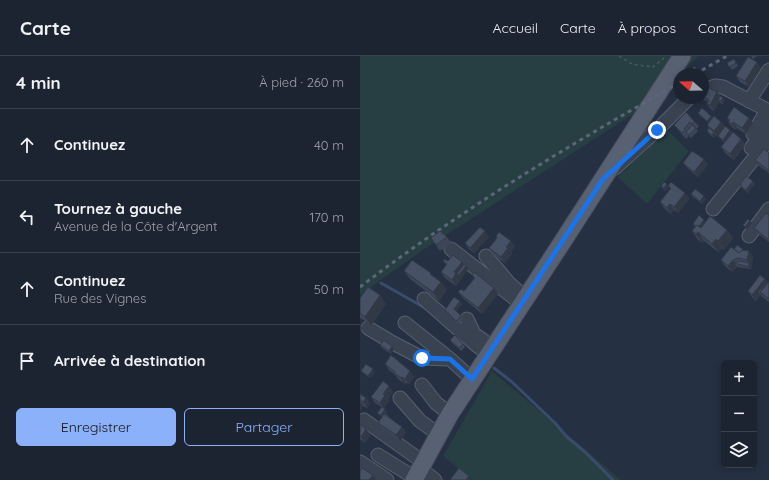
<!DOCTYPE html>
<html lang="fr">
<head>
<meta charset="utf-8">
<style>
  body { margin:0; font-family:Quicksand,sans-serif; background:#252c3a; color:#f1f3f6 }
  .controls { position:absolute; right:12px; bottom:12px; display:grid; overflow:hidden; border-radius:6px; box-shadow:0 2px 10px #0003 }
  .controls button { width:36px; height:36px; display:grid; place-items:center; padding:0; border:0; border-bottom:1px solid #3a414d; background:#1c2432; color:#f1f3f6; font:20px sans-serif }
  .compass { position:absolute; left:313px; top:12px; width:36px; height:36px; border-radius:50%; background:#1c2432; box-shadow:0 2px 10px #0003; rotate:290deg }
  .stop { position:absolute; width:12px; height:12px; margin:-9px; border:3px solid #1a73e8; border-radius:50%; background:#fff }
  .stop.end { background:#1a73e8; border-color:#fff; box-shadow:0 1px 4px #0008 }
  .list { margin:0; padding:0; list-style:none }
  h2 { display:flex; justify-content:space-between; align-items:center; height:52px; margin:0; padding:0 16px; font-size:17px }
  h2 small { font-size:13px; font-weight:400; color:#a0a4ac }
  .list li { display:grid; grid-template-columns:26px 1fr auto; gap:12px; align-items:center; box-sizing:border-box; height:72px; padding:0 16px; border-top:1px solid #3a414d }
  .list b { display:block; font-size:15px; white-space:nowrap }
  .list p { margin:0; font-size:13px; white-space:nowrap; color:#a0a4ac }
  .list em { font-size:13px; font-style:normal; color:#a0a4ac }
  .actions { display:flex; gap:8px; padding:12px 16px }
  .actions a { flex:1; padding:9px 0; border:1px solid #8cb1fb; border-radius:6px; text-align:center; font-size:14px; color:#8cb1fb }
  .actions .main { background:#8cb1fb; color:#111 }
  .icon { flex:none; width:22px; height:22px; fill:none; stroke:currentColor; stroke-width:2; stroke-linecap:round; stroke-linejoin:round }
  .map { position:relative; flex:none; width:409px; height:424px; overflow:hidden }
  header { display:flex; align-items:center; gap:24px; box-sizing:border-box; height:56px; padding:0 20px; background:#1c2432; border-bottom:1px solid #3a414d }
  header strong { font-size:19px }
  nav { display:flex; gap:22px; margin-inline-start:auto; font-size:14px }
  main { display:flex }
  aside { flex:1; background:#1c2432 }
  .map>svg:first-child { display:block }
  .green { fill:#273e43 }
  .lines { fill:none; stroke-linecap:round; stroke-linejoin:round }
  .stream { stroke:#3a4c6b; stroke-width:3 }
  .minor-casing { stroke:#57606f; stroke-width:15 }
  .major-casing { stroke:#434b5b; stroke-width:19 }
  .path { stroke:#455b5f; stroke-width:1.5; stroke-dasharray:3 3; stroke-linecap:butt }
  .minor { stroke:#394251; stroke-width:13 }
  .major { stroke:#586171; stroke-width:17 }
  .rail { stroke:#5b6678; stroke-width:3; stroke-dasharray:4 4; stroke-linecap:butt }
  .wall { fill:#3c4658 }
  .shaded-wall { fill:#313947 }
  .building { fill:#465166; stroke:#313947 }
  .route { stroke:#1a73e8; stroke-width:5 }
</style>
</head>
<body>
<header>
<strong>Carte</strong>
<nav><a>Accueil</a><a>Carte</a><a>À propos</a><a>Contact</a></nav>
</header>
<main>
<aside>
<h2>4 min<small>À pied · 260 m</small></h2>
<ul class="list">
<li><svg class="icon" aria-label="ahead" viewBox="0 0 24 24"><path d="M12 20V5M6 11l6-6 6 6"/></svg><div><b>Continuez</b></div><em>40 m</em></li>
<li><svg class="icon" aria-label="left" viewBox="0 0 24 24"><path d="M17 20v-9H6M10 6l-5 5 5 5"/></svg><div><b>Tournez à gauche</b><p>Avenue de la Côte d'Argent</p></div><em>170 m</em></li>
<li><svg class="icon" aria-label="ahead" viewBox="0 0 24 24"><path d="M12 20V5M6 11l6-6 6 6"/></svg><div><b>Continuez</b><p>Rue des Vignes</p></div><em>50 m</em></li>
<li><svg class="icon" aria-label="arrive" viewBox="0 0 24 24"><path d="M6 21V4h12l-3 4 3 4H6"/></svg><div><b>Arrivée à destination</b></div></li>
</ul>
<div class="actions"><a class="main">Enregistrer</a><a>Partager</a></div>
</aside>
<div class="map">
<svg width="409" height="424" viewBox="0 0 409 424">
  <rect width="100%" height="100%" fill="#253042"/>
  <path class="green" d="M0,0H339L287,49L60,196L0,239Z
    M307,74L329,95L287,148L258,121Z
    M132,315L261,424H112L83,400Z"/>
  <g class="lines">
    <path class="stream" d="M21,227L65,252
      M134,312L152,326L195,367L207,381L225,396L253,424"/>
    <g class="minor-casing">
      <path id="minor" d="M343,35L355,30L363,31L409,55
        M389,45L409,14
        M393,78L407,54
        M391,92L409,70
        M255,112L297,74L329,42
        M353,153L409,84
        M389,180L409,153
        M91,193L162,248
        M126,200L149,227L160,237
        M64,243L116,289L129,298
        M107,263L114,278L124,285
        M45,267L90,303L112,323
        M8,272L33,287L62,302L90,303
        M62,329L76,347L90,358
        M40,342L60,365L78,378
        M4,364L63,406
        M18,399L55,422
        M0,406L27,424
        M60,412L75,424"/>
    </g>
    <g class="major-casing">
      <path id="major" d="M54,424L90,358L203,185L322,0"/>
    </g>
    <path class="path" d="M259,0L272,8L293,11L304,2"/>
    <use href="#minor" class="minor"/>
    <use href="#major" class="major"/>
    <path class="rail" d="M325,18L339,10
      M335,18L367,0
      M0,231C101,154 209,89 319,27"/>
  </g>
  <path class="wall" d="M391,0H397L393,3Z
    M374,3L378,10L372,14L367,7Z
    M401,12L389,31L380,26L376,20Z
    M343,36H357L360,40L365,45L363,48L360,47L359,45L354,55L352,54L347,48L348,46L344,44L343,41Z
    M338,57L351,60L353,62L361,66L365,71L381,83L385,89L374,104L365,97L361,91L365,87L356,79L354,82L349,78L347,75L349,72L347,69L349,67L340,60Z
    M367,62L393,67L386,78L377,72L376,74L373,72L368,66L369,65Z
    M334,65L339,70L336,73L338,75L331,82L329,80L326,83L318,74L314,69Z
    M409,97V117L399,110L395,104Z
    M344,103L348,109L338,121L327,112L323,107Z
    M393,125L395,128L388,137L382,132L380,129Z
    M301,130H308L329,143L318,157L314,154L311,158L304,152L300,146L310,133L309,131L306,135L303,133Z
    M331,138L346,143L342,148L333,141Z
    M409,160V186L399,178L394,172Z
    M346,166L367,174L373,182L364,194L362,192L358,196L344,185L342,187L338,184L332,175L335,171L333,168Z
    M136,180L155,190L151,196L152,198L145,207L133,198L129,192L137,182Z
    M87,181L91,187L80,195L71,182Z
    M129,181L114,197L109,193L105,187Z
    M374,193L393,201L391,213L377,211L372,216L365,210L361,204Z
    M83,205L104,208L108,213L96,230L85,222L81,216L86,209Z
    M44,215L74,220L87,234L79,245L50,223Z
    M112,219L138,238L122,258L103,242L98,236L104,235L114,222Z
    M405,223L408,226H409V246L400,239L396,245L392,241L388,235Z
    M0,242L26,248L11,269L0,262Z
    M100,245L102,248L96,255L103,263L98,268L85,254Z
    M90,284L103,288L105,291L101,295L92,287Z
    M20,289L32,290L34,293L31,298L22,292Z
    M25,308L54,321L49,328L46,327L45,328L38,323L35,319L29,314Z
    M1,315L15,316L10,322L3,317Z
    M33,336L28,343L29,345L24,352L27,356L26,358L46,376L40,385L22,372L18,367L22,361L17,357L22,351L15,347L11,341Z
    M0,338L6,342L10,348L7,352L3,350L0,355Z
    M0,368L6,373L10,379L5,387L0,383Z"/>
  <path class="shaded-wall" d="M397,6L401,12L389,31L385,25Z
    M357,36L361,42L358,44L359,45L354,55L350,49Z
    M363,42L365,45L363,48L361,45Z
    M351,60L353,63L349,68L347,65Z
    M389,62L393,67L386,78L382,72Z
    M361,66L365,72L358,81L354,75Z
    M373,66L377,72L376,74L372,68Z
    M370,74L372,77L365,87L363,84Z
    M354,76L356,79L354,82L352,79Z
    M381,83L385,89L374,104L370,98Z
    M344,103L348,109L338,121L334,116Z
    M393,125L395,128L388,137L386,134Z
    M307,128L309,131L306,135L304,132Z
    M325,137L329,143L318,157L314,151Z
    M344,140L346,143L342,148L340,145Z
    M310,148L314,154L311,158L307,152Z
    M344,164L346,166L340,175L338,172Z
    M390,165L392,167L387,174L385,171Z
    M367,174L373,182L364,194L358,185Z
    M125,175L129,181L114,197L110,192Z
    M338,176L344,185L342,187L336,178Z
    M356,183L362,192L358,196L352,188Z
    M151,185L155,190L151,196L152,198L145,207L141,201L146,191Z
    M389,195L393,201L391,213L389,211V207L387,204Z
    M373,204L375,208L374,207L377,211L372,216L368,210Z
    M102,206L105,211L106,210L108,213L96,230L92,224L94,216Z
    M405,223L409,229L398,236L400,239L396,245L392,239Z
    M81,226L87,234L79,245L73,236Z
    M134,232L138,238L122,258L118,252Z
    M20,239L26,248L11,269L5,261Z
    M100,245L102,248L96,256L94,253Z
    M0,269L2,272L1,275L0,274Z
    M32,290L34,293L31,298L29,295Z
    M13,313L15,316L10,322L8,320Z
    M50,315L54,321L49,328L45,323Z
    M42,321L46,327L45,328L41,322Z
    M29,330L33,336L28,343L29,345L24,353L20,347L23,338Z
    M6,342L10,348L7,352L3,346Z
    M0,345L3,350L0,355Z
    M25,353L27,356L23,362L21,359Z
    M42,371L46,376L40,385L36,379Z
    M6,373L10,379L5,387L1,381Z
    M13,419L16,424H9Z
    M109,420L111,424H106Z"/>
  <path class="building" d="M388,1L397,6L385,25L376,20Z
    M374,3L376,7L369,11L367,7Z
    M409,20V26L406,24Z
    M346,30L357,36L350,49L347,48L349,44L343,40V36Z
    M360,40L363,42L361,45L358,44Z
    M374,51L389,62L382,72L373,66L372,68L368,66L370,64L367,62Z
    M342,52L351,60L347,65L338,57Z
    M326,56L334,65L332,68L330,66L324,73L325,74L322,77L314,69Z
    M354,60L361,66L354,75L347,69Z
    M332,69L336,72L329,79L326,76Z
    M365,70L370,74L363,84L358,80Z
    M349,72L354,76L352,79L347,75Z
    M373,76L381,83L370,98L361,91Z
    M404,93L409,97V115L408,114L395,104Z
    M332,95L344,103L334,116L323,107Z
    M386,120L393,125L386,134L380,129Z
    M304,126L307,128L304,132L301,130Z
    M311,126L325,137L314,151L310,148L307,152L300,146L311,132L308,130Z
    M335,133L344,140L340,145L331,138Z
    M406,157L409,160V182L408,183L394,172Z
    M339,159L344,164L339,170L337,169L336,170L333,168Z
    M350,160L367,174L358,185L356,183L352,188L338,176L336,178L332,175L337,169L341,172Z
    M388,163L390,165L385,171L383,169Z
    M120,171L125,175L110,192L105,187Z
    M80,175L87,181L76,189L71,182Z
    M139,176L151,185L146,191L148,192L141,201L129,192L137,182L136,180Z
    M377,189L384,194H382L379,197L374,193Z
    M371,191L379,197L382,194L389,195L387,204L378,202L373,204L368,210L361,204Z
    M93,199L102,206L94,216L96,217L92,224L81,216L87,208L83,205L84,203L88,205Z
    M52,204L71,217L70,218L81,226L73,236L44,215Z
    M380,205L389,207V211L374,207Z
    M104,208L106,210L98,220L97,218Z
    M114,216L134,232L118,252L98,236L101,233L104,235L115,222L112,219Z
    M400,219L405,223L392,239L388,235Z
    M407,226H408L400,236L402,239L398,236Z
    M409,226V243L400,236Z
    M8,231L20,239L5,261L0,257V242Z
    M94,241L100,245L94,253L101,260L96,265L85,254Z
    M95,279L103,288L99,292L90,284Z
    M24,284L32,290L29,295L20,289Z
    M31,299L50,315L45,323L42,321L41,322L34,317L35,316L25,308Z
    M6,308L13,313L8,320L1,315Z
    M23,325L29,330L23,338L25,339L20,347L11,341Z
    M0,338L6,342L3,346L0,344Z
    M22,351L25,353L21,359L17,357Z
    M24,358L42,371L36,379L18,367Z
    M0,368L6,373L1,381L0,380Z
    M2,412L13,419L9,424H0V415Z
    M99,412L109,420L106,424H90Z"/>
  <g class="lines">
    <path class="route" d="M62,302L90,303L112,323L243,123L297,74"/>
  </g>
</svg>
<div class="controls">
<button>+</button>
<button>−</button>
<button><svg class="icon" aria-label="layers" viewBox="0 0 24 24"><path d="M12 4l9 5-9 5-9-5zM3 14l9 5 9-5"/></svg></button>
</div>
<svg class="compass" viewBox="-18 -18 36 36"><path d="M0-13l5 13h-10z" fill="#e53935"/><path d="M0 13l5-13h-10z" fill="#a0a4ac"/></svg>
<div class="stop" style="left:62px;top:302px"></div>
<div class="stop end" style="left:297px;top:74px"></div>
</div>
</main>
</body>
</html>
